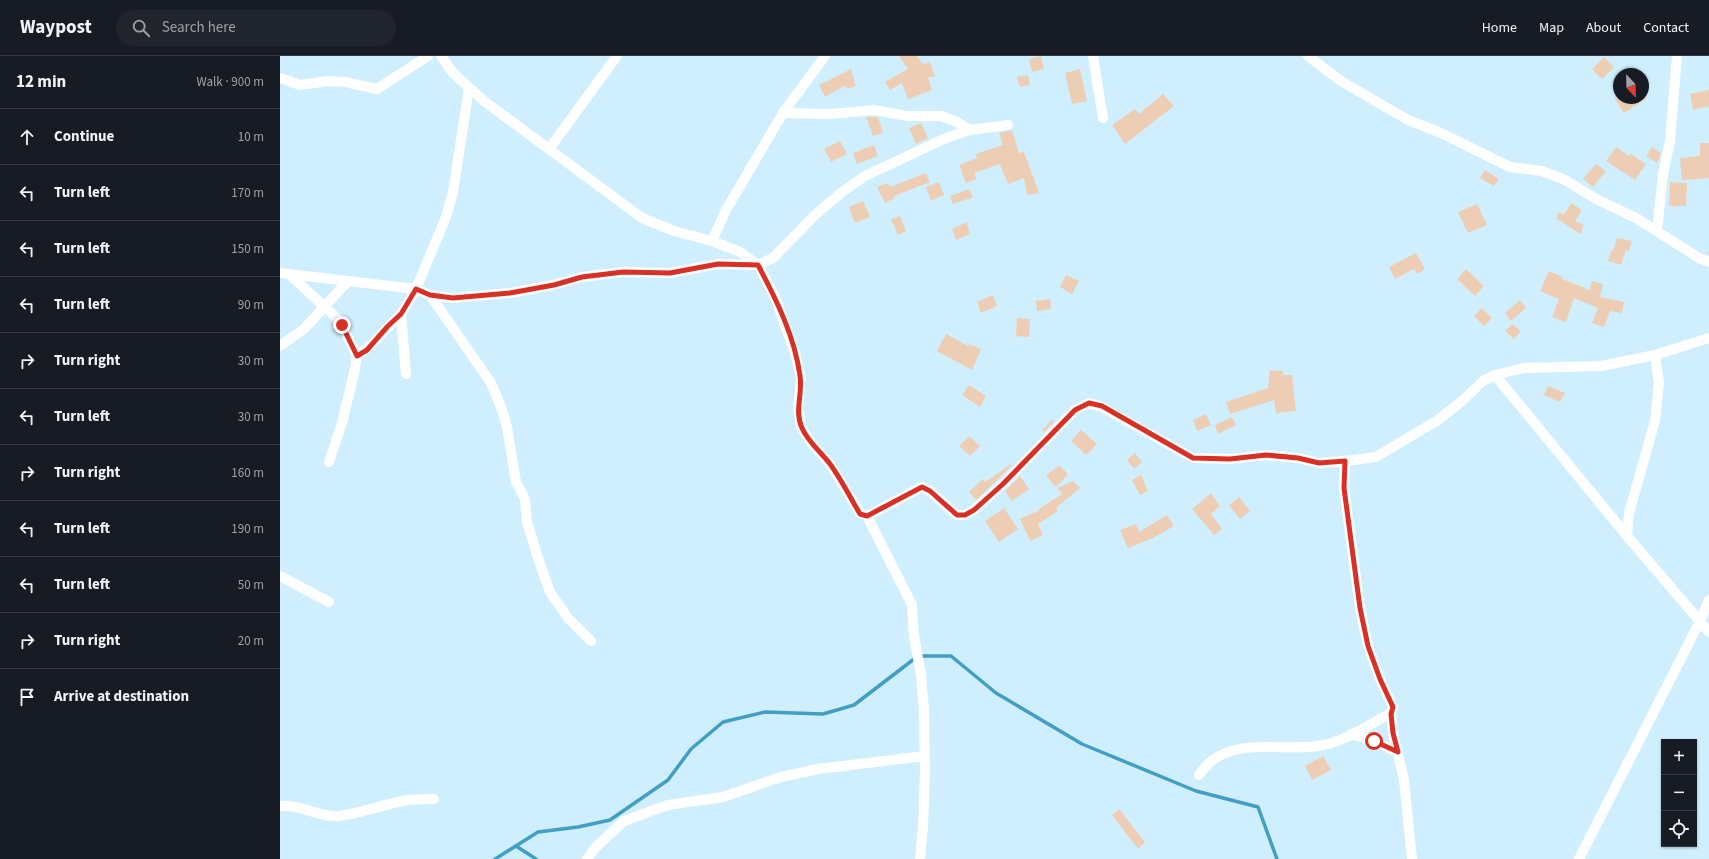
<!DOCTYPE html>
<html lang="en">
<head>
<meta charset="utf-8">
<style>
  body { margin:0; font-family:"Source Sans 3",sans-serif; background:#20242c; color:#f1f3f6 }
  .controls { position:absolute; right:12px; bottom:12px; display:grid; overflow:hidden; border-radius:0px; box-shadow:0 1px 3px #0004 }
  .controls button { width:36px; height:36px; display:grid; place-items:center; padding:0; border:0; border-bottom:1px solid #363941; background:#171b24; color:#f1f3f6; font:20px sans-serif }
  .compass { position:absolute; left:1333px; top:12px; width:36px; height:36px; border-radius:50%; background:#171b24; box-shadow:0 1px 3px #0004; rotate:158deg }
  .stop { position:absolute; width:12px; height:12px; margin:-9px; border:3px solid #d93025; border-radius:50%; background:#fff }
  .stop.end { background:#d93025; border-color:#fff; box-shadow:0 1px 4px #0008 }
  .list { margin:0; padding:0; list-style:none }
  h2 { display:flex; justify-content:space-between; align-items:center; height:52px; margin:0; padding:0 16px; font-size:17px }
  h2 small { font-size:13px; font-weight:400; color:#9ea1a6 }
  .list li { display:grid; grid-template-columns:26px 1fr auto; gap:12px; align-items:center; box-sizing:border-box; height:56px; padding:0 16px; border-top:1px solid #363941 }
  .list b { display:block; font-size:15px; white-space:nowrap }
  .list em { font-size:13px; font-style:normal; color:#9ea1a6 }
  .icon { flex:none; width:22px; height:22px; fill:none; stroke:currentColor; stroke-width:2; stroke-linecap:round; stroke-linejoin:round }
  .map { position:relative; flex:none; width:1429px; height:803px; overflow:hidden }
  header { display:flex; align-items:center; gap:24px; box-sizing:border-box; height:56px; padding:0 20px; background:#171b24; border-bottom:1px solid #363941 }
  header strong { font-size:19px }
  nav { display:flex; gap:22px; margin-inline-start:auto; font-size:14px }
  .search { width:280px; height:36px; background:#20242c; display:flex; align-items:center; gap:10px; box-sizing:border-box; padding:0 14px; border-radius:22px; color:#9ea1a6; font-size:15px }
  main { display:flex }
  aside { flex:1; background:#171b24 }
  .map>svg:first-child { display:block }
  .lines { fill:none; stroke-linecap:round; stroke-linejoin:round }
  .stream { stroke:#419ec5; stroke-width:3.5 }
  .building { fill:#edceb4 }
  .street { stroke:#fff; stroke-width:10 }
  .route { stroke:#d93025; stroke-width:5 }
</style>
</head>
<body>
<header>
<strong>Waypost</strong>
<div class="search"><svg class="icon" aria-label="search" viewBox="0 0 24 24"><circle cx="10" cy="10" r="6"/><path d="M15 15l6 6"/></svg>Search here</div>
<nav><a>Home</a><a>Map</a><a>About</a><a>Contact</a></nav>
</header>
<main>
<aside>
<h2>12 min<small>Walk · 900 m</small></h2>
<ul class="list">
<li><svg class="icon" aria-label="ahead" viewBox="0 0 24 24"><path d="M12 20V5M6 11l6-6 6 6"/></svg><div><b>Continue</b></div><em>10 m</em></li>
<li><svg class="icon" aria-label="left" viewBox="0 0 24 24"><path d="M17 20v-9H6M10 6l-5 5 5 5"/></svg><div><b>Turn left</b></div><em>170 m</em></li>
<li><svg class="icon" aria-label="left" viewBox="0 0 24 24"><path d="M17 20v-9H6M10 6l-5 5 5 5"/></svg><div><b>Turn left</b></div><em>150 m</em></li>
<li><svg class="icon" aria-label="left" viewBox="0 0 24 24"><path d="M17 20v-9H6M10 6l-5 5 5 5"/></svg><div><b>Turn left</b></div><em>90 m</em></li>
<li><svg class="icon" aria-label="right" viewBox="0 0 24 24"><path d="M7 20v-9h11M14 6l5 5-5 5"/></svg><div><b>Turn right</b></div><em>30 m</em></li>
<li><svg class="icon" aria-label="left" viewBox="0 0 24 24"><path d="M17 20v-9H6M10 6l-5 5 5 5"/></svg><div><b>Turn left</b></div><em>30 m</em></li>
<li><svg class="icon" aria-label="right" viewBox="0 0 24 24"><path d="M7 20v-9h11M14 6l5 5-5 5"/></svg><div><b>Turn right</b></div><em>160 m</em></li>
<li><svg class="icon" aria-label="left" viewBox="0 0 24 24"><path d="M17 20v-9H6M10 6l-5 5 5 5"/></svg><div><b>Turn left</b></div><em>190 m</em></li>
<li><svg class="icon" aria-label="left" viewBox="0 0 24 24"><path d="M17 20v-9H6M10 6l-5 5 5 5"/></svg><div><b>Turn left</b></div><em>50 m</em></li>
<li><svg class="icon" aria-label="right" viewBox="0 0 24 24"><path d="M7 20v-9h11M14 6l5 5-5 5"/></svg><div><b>Turn right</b></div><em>20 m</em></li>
<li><svg class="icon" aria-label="arrive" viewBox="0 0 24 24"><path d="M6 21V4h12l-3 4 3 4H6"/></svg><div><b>Arrive at destination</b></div></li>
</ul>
</aside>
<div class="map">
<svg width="1429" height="803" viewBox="0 0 1429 803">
  <rect width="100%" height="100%" fill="#cfefff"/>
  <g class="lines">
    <path class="stream" d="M236,790L256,803
      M215,803L258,776L298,771L330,764L388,724L411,693L443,666L485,656L543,658L574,649L638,600H671L716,637L802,688L916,735L978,751L997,803"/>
  </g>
  <path class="building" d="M619,0H637L643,8L650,6L655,20L648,22L652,34L628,43L622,27L610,34L605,26L628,13Z
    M761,0L764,13L752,16L749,3Z
    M1324,1L1334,11L1322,23L1312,13Z
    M571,13L576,30L567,33L566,29L545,41L539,29Z
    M800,13L807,45L792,48L785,17Z
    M748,19L750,29L740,31L737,21Z
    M1429,34V50L1413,54L1410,38Z
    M883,38L894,50L845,88L832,69L855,53L859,58Z
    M1334,42H1367L1344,57Z
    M586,61H598L603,77L593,80Z
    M641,67L648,82L636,88L629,72Z
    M732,74L739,97L744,96L759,137L747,139L744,122L728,128L720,108L694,117L697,123L686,127L679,109L697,102L696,98L723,89L719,77Z
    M560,85L567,98L551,106L544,93Z
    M1420,87H1429V122L1402,124L1400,102L1420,100Z
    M594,89L598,100L577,108L573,97Z
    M1336,91L1349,100L1351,98L1366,108L1355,124L1326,105Z
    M1372,91L1381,97L1377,107L1366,100Z
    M1316,108L1326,115L1313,131L1303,123Z
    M1205,114L1219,123L1214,130L1200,122Z
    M646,117L650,126L614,140L615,142L605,147L597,131L608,127L610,131Z
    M659,126L664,139L651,145L646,131Z
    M1390,126L1407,127L1406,150H1389Z
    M689,133L693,141L673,148L670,140Z
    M583,145L590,161L575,167L569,151Z
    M1291,147L1302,154L1295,165L1304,169L1300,178L1276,162L1279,156L1284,159Z
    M1197,148L1207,169L1188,177L1178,156Z
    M620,160L626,175L618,179L611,163Z
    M687,166L690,178L676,184L672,173Z
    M1337,182L1352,185L1349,195L1346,194L1341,209L1328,205L1331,195H1333Z
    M1136,197L1145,213L1137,218L1134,213L1115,223L1109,211Z
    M1186,213L1204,230L1195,240L1177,223Z
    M1269,215L1283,221L1282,223L1310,234L1312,225L1323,228L1320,241L1344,246L1342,257L1330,255L1324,271L1312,267L1318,252L1294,242L1286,266L1272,261L1279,243L1260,235Z
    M786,219L799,225L792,238L780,231Z
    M713,239L717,250L701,257L697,246Z
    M770,243L771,253L757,255L756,245Z
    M1240,244L1246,252L1231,265L1225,257Z
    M1202,252L1212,262L1204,270L1194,260Z
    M737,262L750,263L749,281L736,280Z
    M1232,268L1241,275L1234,283L1225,275Z
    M666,278L688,290L689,288L701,293L692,314L657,295Z
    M990,314L1003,315V319H1012L1016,355L996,357L994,344L950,358L946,346L988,332Z
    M689,329L706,340L700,351L682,339Z
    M1268,330L1285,337L1280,346L1264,339Z
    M926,358L931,369L917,375L913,364Z
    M952,361L956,369L938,378L935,369Z
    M772,364L774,366L764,376L762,374Z
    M801,374L817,388L806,399L791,385Z
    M689,380L700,390L690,400L679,390Z
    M855,397L862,406L854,413L847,404Z
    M731,408L732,409L718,423L696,444L689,436L703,423L705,426Z
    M779,409L788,418L776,431L766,420Z
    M861,419L868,435L860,439L852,424Z
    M740,420L749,433L732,445L725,435Z
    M793,425L800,432L776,452L778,455L758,468L763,479L750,485L740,463L760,454L759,453L782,438L777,432Z
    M931,437L940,450L931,458L942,473L934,479L912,453Z
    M959,441L970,455L960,463L949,449Z
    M724,452L738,473L719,486L705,465Z
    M887,459L894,470L873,482L848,492L840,474L856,468L859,476Z
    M1043,700L1051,714L1032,724L1025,710Z
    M839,753L865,786L858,793L832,759Z"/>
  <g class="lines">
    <path class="street" d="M161,0L173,17L204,45L362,162L394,175L432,185L460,196L478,209L495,241L515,297L521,322L518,351L521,371L532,388L550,408L580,457L587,460L642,431L650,435L677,459H685L694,454L723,428L795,354L809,347L822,351L913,402L950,403L986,399L1018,402L1039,407L1074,404L1096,401L1158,364L1182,345L1203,325L1215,319L1244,312L1321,310L1375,299L1429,282
      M813,0L823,62
      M1028,0L1061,25L1128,64L1161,77L1230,111L1262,115L1285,124L1318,144L1356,162L1419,202L1429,206
      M0,22L20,29L49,25L65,26L97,33L148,0
      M503,57L551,58L594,54L627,60H661L677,66L690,74
      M269,93L337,0
      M1377,175L1383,119L1390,85L1397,0
      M432,185L446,154L503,57L545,0
      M0,217L136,233L150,239L173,242L230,237L273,229L302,221L343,216L390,217L438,208L478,209L493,202L535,159L562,136L585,120L666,82L690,74L728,69
      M9,218L60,265L77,300L74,317L62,367L49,406
      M150,239L211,327L221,351L227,371L236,426L245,443L247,466L258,502L270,536L288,562L311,585
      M0,290L24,273L68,225
      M77,300C94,289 106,272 121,258
      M126,318L121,258L136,233L166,161L173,136L189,32
      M1215,319L1347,480L1429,576
      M1065,405L1064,432L1080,552L1088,590L1100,623L1113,651L1111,657L1113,677L1124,724L1132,803
      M587,460L632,549L634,580L641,619L644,654L645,715L643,771L640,803
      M1347,480L1349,457L1375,365L1379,327L1375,299
      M0,520L49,546
      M1071,678L1094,685L1117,696
      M919,719C922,715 925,711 929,707C960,680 1008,697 1044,689C1068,684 1090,668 1111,657
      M0,750C21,748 39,762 60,760C81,757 102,749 123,745C133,743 143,743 154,743
      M307,803L316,791L344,765L388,749L443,741L501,721L538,713L645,700
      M1299,803L1420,565L1429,544"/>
  </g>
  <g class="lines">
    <path class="route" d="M62,269L77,300L87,294L108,270L121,258L136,233L150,239L173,242L230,237L274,229L302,221L343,216L390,217L438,208L478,209C496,243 515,281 520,320C523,337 514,355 522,372C528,386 541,396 550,408C561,423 570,441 580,458L587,460L642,431L650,435L677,459H685L694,454L723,428L795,354L809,347L822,350L913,402L950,403L986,399L1018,402L1039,407L1065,405L1064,432L1080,552L1088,590L1100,623L1113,651L1111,658L1113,677L1118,696L1094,685"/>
  </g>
</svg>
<div class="controls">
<button>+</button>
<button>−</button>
<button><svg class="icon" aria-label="locate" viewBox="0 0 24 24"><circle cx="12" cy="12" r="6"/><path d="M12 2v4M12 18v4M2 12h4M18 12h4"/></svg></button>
</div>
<svg class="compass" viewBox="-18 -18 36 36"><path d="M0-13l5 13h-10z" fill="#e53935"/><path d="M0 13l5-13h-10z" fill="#9ea1a6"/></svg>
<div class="stop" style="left:1094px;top:685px"></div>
<div class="stop end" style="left:62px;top:269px"></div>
</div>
</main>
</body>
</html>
